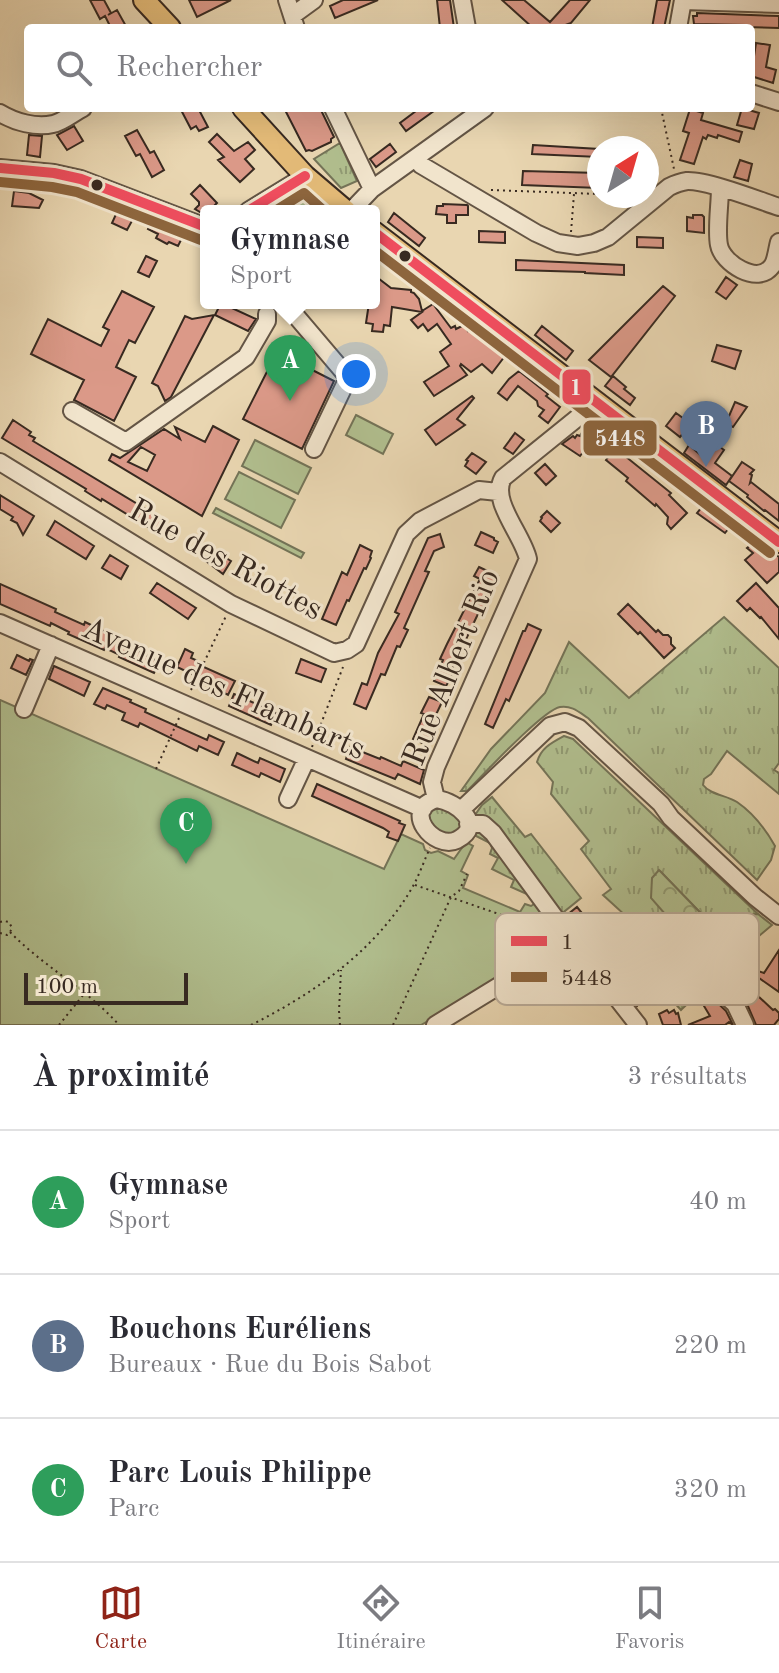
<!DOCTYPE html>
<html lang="fr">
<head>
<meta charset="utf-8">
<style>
  body { margin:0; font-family:"Old Standard TT",serif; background:#f2f2f3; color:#2b2b33 }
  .compass { position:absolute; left:587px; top:136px; width:72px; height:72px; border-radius:50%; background:#fff; box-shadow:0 8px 32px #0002; rotate:37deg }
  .scale { position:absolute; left:24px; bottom:20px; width:164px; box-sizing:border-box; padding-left:8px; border:4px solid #382a21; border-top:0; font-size:22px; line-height:28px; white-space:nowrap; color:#382a21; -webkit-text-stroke:6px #f1e4cc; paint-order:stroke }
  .you { position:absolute; left:356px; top:374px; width:28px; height:28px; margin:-20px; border:6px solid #fff; border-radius:50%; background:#1a73e8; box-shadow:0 0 0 12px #1a73e833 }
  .badge { display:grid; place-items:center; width:52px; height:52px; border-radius:50%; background:#8f2418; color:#fff; font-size:26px; font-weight:700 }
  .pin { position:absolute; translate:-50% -66px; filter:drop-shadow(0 2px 4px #0008) }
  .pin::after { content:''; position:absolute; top:42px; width:28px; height:24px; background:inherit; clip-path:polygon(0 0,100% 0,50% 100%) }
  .popup { position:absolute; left:200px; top:205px; width:180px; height:104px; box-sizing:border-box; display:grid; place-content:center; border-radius:8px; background:#fff; filter:drop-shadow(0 2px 6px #0005); font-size:26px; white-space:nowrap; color:#7c7c81 }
  .popup b { font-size:30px; color:#2b2b33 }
  .popup::after { content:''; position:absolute; left:50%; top:100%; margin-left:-16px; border:16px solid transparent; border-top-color:#fff }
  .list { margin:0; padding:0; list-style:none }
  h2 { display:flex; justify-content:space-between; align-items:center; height:104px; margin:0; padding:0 32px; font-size:34px }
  h2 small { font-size:26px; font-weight:400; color:#7c7c81 }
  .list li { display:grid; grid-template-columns:52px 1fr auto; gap:24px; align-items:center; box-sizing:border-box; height:144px; padding:0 32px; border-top:2px solid #e1e1e2 }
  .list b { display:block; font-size:30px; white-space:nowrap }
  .list p { margin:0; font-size:26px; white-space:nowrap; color:#7c7c81 }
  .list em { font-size:26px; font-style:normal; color:#7c7c81 }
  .icon { flex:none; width:44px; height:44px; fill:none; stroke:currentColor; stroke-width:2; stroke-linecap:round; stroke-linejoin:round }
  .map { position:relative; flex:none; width:779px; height:1025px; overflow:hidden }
  .search { position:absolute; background:#fff; box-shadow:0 8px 32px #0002; left:24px; right:24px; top:24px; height:88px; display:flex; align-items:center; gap:20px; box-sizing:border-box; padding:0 28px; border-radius:8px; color:#7c7c81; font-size:30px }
  .sheet { height:536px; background:#fff }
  nav { display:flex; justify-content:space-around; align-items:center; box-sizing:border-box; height:112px; border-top:2px solid #e1e1e2; background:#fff; font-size:22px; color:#7c7c81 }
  nav a { display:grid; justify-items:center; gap:4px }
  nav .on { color:#8f2418 }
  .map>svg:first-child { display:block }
  .grass { fill:url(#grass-tufts); stroke:#747458; stroke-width:2 }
  .forest { fill:url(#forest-crowns); stroke:#747458; stroke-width:2 }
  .park { fill:#b1bf8f; stroke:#747458; stroke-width:2 }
  .building { fill:#db9988; stroke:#382a21; stroke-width:2; fill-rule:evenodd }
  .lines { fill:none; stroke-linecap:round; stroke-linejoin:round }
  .minor-casing { stroke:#645545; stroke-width:20 }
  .major-casing { stroke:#382a21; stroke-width:24 }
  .path { stroke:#382a21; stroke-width:2; stroke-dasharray:2 4; stroke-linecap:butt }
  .minor { stroke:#f1e4cc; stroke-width:16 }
  .major { stroke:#e4bb78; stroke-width:20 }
  .bus-1-casing { stroke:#f1e4cc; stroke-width:16 }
  .bus-2-casing { stroke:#f1e4cc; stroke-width:16 }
  .bus-1 { stroke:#ef4d5e; stroke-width:10 }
  .bus-2 { stroke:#8d653d; stroke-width:10 }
  .bus-dot { fill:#382a21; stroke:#f1e4cc; stroke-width:3 }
  .labels { text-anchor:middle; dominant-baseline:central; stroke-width:6; stroke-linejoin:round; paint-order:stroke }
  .street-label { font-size:32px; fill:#382a21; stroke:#f1e4cc }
  .key { fill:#f1e4cc; stroke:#baac99; stroke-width:2 }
  .key-label { font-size:22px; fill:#382a21 }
  .line-badge { stroke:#f1e4cc; stroke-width:3 }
  .badge-label { font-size:22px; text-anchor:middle; font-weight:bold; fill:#fff }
</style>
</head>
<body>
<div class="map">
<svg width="779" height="1025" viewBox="0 0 779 1025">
  <defs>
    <pattern id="grass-tufts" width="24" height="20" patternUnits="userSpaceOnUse" patternTransform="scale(2)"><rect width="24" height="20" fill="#b1bf8f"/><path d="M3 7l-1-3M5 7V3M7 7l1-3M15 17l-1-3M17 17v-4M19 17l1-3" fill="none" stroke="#919b74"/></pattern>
    <pattern id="forest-crowns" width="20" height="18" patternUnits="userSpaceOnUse" patternTransform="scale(2)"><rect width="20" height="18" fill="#b1bf8f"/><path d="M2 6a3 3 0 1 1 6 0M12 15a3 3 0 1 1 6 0" fill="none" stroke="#919b74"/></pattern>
  </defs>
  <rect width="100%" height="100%" fill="#e9d6b1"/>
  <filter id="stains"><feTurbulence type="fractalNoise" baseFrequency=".0025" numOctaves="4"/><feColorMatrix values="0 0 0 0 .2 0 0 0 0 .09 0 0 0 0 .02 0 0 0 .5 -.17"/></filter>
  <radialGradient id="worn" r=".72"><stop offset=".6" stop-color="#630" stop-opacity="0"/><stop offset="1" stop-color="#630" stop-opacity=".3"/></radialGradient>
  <path class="grass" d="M340,143L357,181L341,188L314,159Z
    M297,194L310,199L321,211H263L287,197Z
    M724,617L779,668V763L774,770L779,773V794L727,751L711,774L704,779L703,785C711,795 726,795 737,802C753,813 766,830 775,846L771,860L757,880L588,718C579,712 571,705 560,707C543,710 483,775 467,791H461L491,749L545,693L569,642L629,698Z
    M564,736L573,739L758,914L728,917L717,930L660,871L709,954L715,959L729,947C724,975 701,991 681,1010L616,938L630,924L626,916L603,895L611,889L581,849L589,841L551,794L553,782L537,762C541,748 551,743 564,736Z
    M492,797L525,837L531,834L581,898L560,915L491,821L475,815L482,805Z
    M440,804L463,822L455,836L433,830L427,811Z
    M479,827L529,895L511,887L514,880L492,869L498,858L490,854L492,848L490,843L472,834Z"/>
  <path class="forest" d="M659,870L717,930L728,917L758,914L772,925L746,947L734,932L728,936L731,944L715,959L709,954L701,943L693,946L651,898L652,878Z"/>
  <path class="park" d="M356,415L393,434L383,454L346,435Z
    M255,440L311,468L298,494L242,466Z
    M239,472L295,500L281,528L225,499Z
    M216,508L304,553L301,558L213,513Z
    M0,700L384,869L401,834L423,844L425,850L431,853L438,851L454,859L466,842L473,846L461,871L468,875L463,888L520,912L525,904L531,906L539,901L544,911V918L533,951L491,985L421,1025H0Z"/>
  <path class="building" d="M90,0H104L111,13L108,15L117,10L127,28H111L105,16L100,19Z
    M189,0H231L197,17Z
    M343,0H378L335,18L330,6Z
    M437,0H450L454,28H440Z
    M502,0H524L550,22L570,0H590L571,23L557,28H533Z
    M657,0H670L664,28H652Z
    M697,13L779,16V28L745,27V25L694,24L693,16H697Z
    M756,43L770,45L766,67L776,70L773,83L751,76Z
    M180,108H198L208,127L199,131L196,126L191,129Z
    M284,108H320L334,137L331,139V142L312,151L309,150L306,151Z
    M420,108H438L406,131L400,123Z
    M742,108L759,113L754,129L737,125Z
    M690,109L703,113L701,120L742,132L739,142L718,135L717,138L708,135L706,139L703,137L694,164L680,160L689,133L683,131Z
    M74,126L83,141L67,150L57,135Z
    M137,130L150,153L154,151L164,170L152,177L140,154L136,156L125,136Z
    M217,134L234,151L248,142L255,150L245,159L254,169L240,182L218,160L224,157L209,142Z
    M29,135L42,136L40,157L27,155Z
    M390,144L396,152L376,167L370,159Z
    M533,145L599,149V157L532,154Z
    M740,160L752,164L748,181L734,177Z
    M523,171L599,173V188L522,185Z
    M200,185L217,203L209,211H206L205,215L195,209L199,205V202L191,194Z
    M14,191L29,193L43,200L39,208L12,206Z
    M443,204L467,205L468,206V215H456V223H447V215L436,214L437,206H443Z
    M117,212L133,219L127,230L112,223Z
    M394,213L425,238L419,246L388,222Z
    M693,215H702L704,217V233L687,231V217L693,218Z
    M152,220L173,226L172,228L176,230L175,232L183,236L178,246L169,242L167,244L156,238L158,234L148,229Z
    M479,231L505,232V243L479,242Z
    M637,237L663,238V248L637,247Z
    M146,256L157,261L149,277L138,272Z
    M516,260L624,265V275L585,273V272L516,270Z
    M374,275L391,288L411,290V292L414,293L419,299L422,311L433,304L451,328L455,326L456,329L464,325L468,331L475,326L508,352L492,373L482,364L471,372L461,364L460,366L467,375L434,396L424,382L449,366L440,352L451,344L437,324L428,331L423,324L418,328L411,320L422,312L392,307L390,326L384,325L383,332L372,331L373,324L366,323L369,303H374Z
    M726,277L737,285L726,299L716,292Z
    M663,286L675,296L611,377L589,360Z
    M122,291L154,307L135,343L129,340L116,367L136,377L114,421L74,400L84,380L31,354L48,319L101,346L109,330L103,327Z
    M221,303L256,319L248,331L215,315Z
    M214,315L171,397L165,401L158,386L152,383L185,316L192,319Z
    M542,326L573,351L566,360L535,335Z
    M717,345L741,351L735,369L712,361Z
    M277,352L334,381L302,449L243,419Z
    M519,371L548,394L546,396L560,407L548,423L539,416L544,410L538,406L537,401L518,386L507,400L498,393L509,379Z
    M613,376L626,387L624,389L635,398L630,405L605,386Z
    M472,396L474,398L457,419L465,425L436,445L425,430Z
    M735,402L747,407L733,427L726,423Z
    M676,413L691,424L680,437L666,426Z
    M13,420L31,432L29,435L35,438L33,441L164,520L156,532L102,499L101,501L85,491L86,489L2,438Z
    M213,426L239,440L202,516L109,460L112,454L120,458L164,429L180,439L175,427L205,442ZM141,447L155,455L147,471L128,462Z
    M515,433L524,440L513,454L504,448Z
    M581,434L591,442L580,456L562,444L573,436L575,438L577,435L580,436Z
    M713,442L724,450L715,463L732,476L726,485L684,453L689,445L702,456Z
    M615,448L671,493L669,495L687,513L671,529L667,524L668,517L656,504L655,506L626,481L628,478L606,460Z
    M472,453L486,462L476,474L465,466L468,461L466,460Z
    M742,462L754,470L750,474L752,475L750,483L751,482L779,504V521L765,510L764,511L747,497L748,495L729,481Z
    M545,464L556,476L546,485L535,473Z
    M0,495L34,516L23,535L17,523L11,520L13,517L0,509Z
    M706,502L733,523L725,533L697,513Z
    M547,511L560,523L551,532L540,521L542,518L541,517Z
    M55,521L94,546L86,559L47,535Z
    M481,532L494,538V540L498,542L493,553L475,545Z
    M440,534L444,547L434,551L425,571L429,572L404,628L408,630L400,647L397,646L385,675L381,674L366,709L354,704L362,683L367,685L378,653L399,614L395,612L428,538Z
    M756,541L779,557V572L767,583L745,560L753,553L747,548Z
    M360,545L372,551L370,557L371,558L366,569L364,568L349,601L347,600L336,625L322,619L342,572L347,575Z
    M213,550L231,561L223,574L206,561Z
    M110,555L128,566L121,579L102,568Z
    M479,567L498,576L482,610L480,609L477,616L451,671L454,672L446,686L434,681L443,660L440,659L447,644L480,579L474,576Z
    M157,583L196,608L188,619L150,593Z
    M756,583L779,608V639L761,617L760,618L750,608L747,611L737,601Z
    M0,584L56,609L55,612L84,625L85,622L126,642L125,644L159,662L154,673L119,657L120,655L105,648L104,650L68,634L69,632L51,623L50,626L0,604Z
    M628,604L656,632L658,630L663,635H668L671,638V644L675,648L664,658L640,632L638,634L618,614Z
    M528,624L541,630L509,701L506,699L493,728L485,724L523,631H525Z
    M185,649L193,653L191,658L198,661L197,664L235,681L228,695L211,686L213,684L177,667Z
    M17,655L29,661L30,659L33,660L26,675L11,668Z
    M301,659L326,669L321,682L296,673Z
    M54,666L90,682L84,696L49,679Z
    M103,688L131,700L130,702L146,709L145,712L207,740L209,735L224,742L218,755L199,746L197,751L140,723L138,727L122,720L125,713L107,705L105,709L94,704Z
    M234,694L276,713L271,725L229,706Z
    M429,697L442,702L432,723L436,725L429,739L425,737L422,743L413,739L424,714L421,713Z
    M350,747L380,759L381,757L401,766L403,761L424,770L420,784L398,774L395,779L346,759Z
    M237,753L258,763L260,758L285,769L280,782L261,773L259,777L232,765Z
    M317,784L400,821L399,823L405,825L398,841L387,837L389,832L383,828L312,796Z
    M577,907L590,923L579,932L567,915Z
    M779,950V992L746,969V967L764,973Z
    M567,951L578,966L563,977L552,962Z
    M634,960L641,969L631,978L645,997L637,1006L619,983L623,980L617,974Z
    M726,966L773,1010L775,1009L779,1013V1019L774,1025H756L745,999L721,976Z
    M704,990L726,1011L733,1025L729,1022L725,1025H688L710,1016L698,996Z
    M667,1010L669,1013L674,1010L676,1014L678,1013L681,1025H663L659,1014Z"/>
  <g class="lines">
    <g class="minor-casing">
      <path id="minor" d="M287,0L296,28
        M462,0L467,28
        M683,1L779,4
        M292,16L314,0
        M678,28L683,0
        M751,93L779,102
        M333,108L372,189
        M0,113C15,122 36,128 53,124C63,122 73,113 83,108
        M415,158L421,165L536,233L558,243L578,246L594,243L608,237L669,187C675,184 680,182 687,181C707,180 758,200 779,207
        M0,168L54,173L81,179L206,227
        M720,188C720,204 716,230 719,245C722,263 758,286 772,266C776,261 777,249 779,242
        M248,211L305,176
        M351,211L372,189L485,108
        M285,303L347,376V380L314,449
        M72,411L126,442L246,357L267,321V314
        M0,462L231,604L334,653L347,650L356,644L406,534L420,521L479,490L498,492
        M0,623L423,809
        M24,709L51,645
        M288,799L307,758
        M436,799L432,782L436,767L528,559C523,535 490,501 503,478L597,402
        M437,799C457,802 486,825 457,840C434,851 400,809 437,799Z
        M462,809L550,726L565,722L579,728L661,804L671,818L755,897L779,916
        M468,824H483L493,833L567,934L638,1025
        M713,984L735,1004L745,1025
        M435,1025L510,979L567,934"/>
    </g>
    <g class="major-casing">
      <path id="major" d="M144,0L170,28
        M243,108L305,176L346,211
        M374,232L779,542"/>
    </g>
    <path class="path" d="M661,108L674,169
      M491,190L599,194
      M571,232L574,194
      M191,690L226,616
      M312,747L343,667
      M156,769L179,718
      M415,885L545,930
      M0,922L4,921L9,922L12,928L10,932L7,935L0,933
      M10,932C44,967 87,989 119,1025
      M82,989L89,990L90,996
      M59,1025L84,994
      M251,1025C313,994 372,953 409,893C418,879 423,863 430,848
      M340,1025L339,1011L341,970
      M393,1025L451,897L459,891L467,874"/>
    <use href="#minor" class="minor"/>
    <use href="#major" class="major"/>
    <g class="bus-1-casing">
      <path id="bus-1" d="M0,168L54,173L81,179L206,227
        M248,211L305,176
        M374,232L779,542"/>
    </g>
    <g class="bus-2-casing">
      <path id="bus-2" d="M0,182L52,187L77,192L201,240
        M275,211L304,193L324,211
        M374,250L770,553"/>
    </g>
    <use href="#bus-1" class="bus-1"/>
    <use href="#bus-2" class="bus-2"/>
  </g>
  <g class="bus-dot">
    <circle cx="97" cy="185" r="7"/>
    <circle cx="405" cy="256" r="7"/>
  </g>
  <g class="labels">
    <g class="street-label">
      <text transform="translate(225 561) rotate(29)">Rue des Riottes</text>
      <text transform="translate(453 668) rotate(-68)">Rue Albert Rio</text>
      <text transform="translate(223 690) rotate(24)">Avenue des Flambarts</text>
    </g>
  </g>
  <rect x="495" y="913" width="264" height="92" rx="12" class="key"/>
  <rect x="511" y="936" width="36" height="10" fill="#ef4d5e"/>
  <rect x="511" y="972" width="36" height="10" fill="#8d653d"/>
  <g class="key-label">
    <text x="561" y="949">1</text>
    <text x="561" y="985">5448</text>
  </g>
  <g class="line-badge">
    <rect x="561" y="368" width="31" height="38" rx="8" fill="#ef4d5e"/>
    <rect x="582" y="419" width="76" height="38" rx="8" fill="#8d653d"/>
  </g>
  <g class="badge-label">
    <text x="576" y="395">1</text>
    <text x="620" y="446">5448</text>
  </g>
  <rect width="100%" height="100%" filter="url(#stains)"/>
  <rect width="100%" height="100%" fill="url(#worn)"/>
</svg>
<svg class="compass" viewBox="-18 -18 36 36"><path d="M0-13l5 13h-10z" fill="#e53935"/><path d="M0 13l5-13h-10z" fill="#7c7c81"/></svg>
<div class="scale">100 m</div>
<div class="you"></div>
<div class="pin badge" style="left:290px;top:401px;background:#2e9e5b">A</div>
<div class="popup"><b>Gymnase</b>Sport</div>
<div class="pin badge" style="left:706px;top:467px;background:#5c6f8a">B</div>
<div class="pin badge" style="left:186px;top:864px;background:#2e9e5b">C</div>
<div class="search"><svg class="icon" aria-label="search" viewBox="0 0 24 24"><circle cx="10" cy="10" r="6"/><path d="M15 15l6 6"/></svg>Rechercher</div>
</div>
<section class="sheet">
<h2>À proximité<small>3 résultats</small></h2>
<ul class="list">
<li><span class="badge" style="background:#2e9e5b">A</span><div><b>Gymnase</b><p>Sport</p></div><em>40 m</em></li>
<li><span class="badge" style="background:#5c6f8a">B</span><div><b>Bouchons Euréliens</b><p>Bureaux · Rue du Bois Sabot</p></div><em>220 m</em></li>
<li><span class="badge" style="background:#2e9e5b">C</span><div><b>Parc Louis Philippe</b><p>Parc</p></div><em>320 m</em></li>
</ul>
</section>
<nav>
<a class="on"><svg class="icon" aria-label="map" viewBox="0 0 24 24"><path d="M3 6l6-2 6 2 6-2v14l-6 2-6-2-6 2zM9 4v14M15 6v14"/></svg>Carte</a>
<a><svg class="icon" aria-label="directions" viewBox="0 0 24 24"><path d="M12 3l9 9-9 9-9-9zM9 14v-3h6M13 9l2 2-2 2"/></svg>Itinéraire</a>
<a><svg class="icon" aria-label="saved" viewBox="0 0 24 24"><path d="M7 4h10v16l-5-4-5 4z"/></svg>Favoris</a>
</nav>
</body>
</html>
